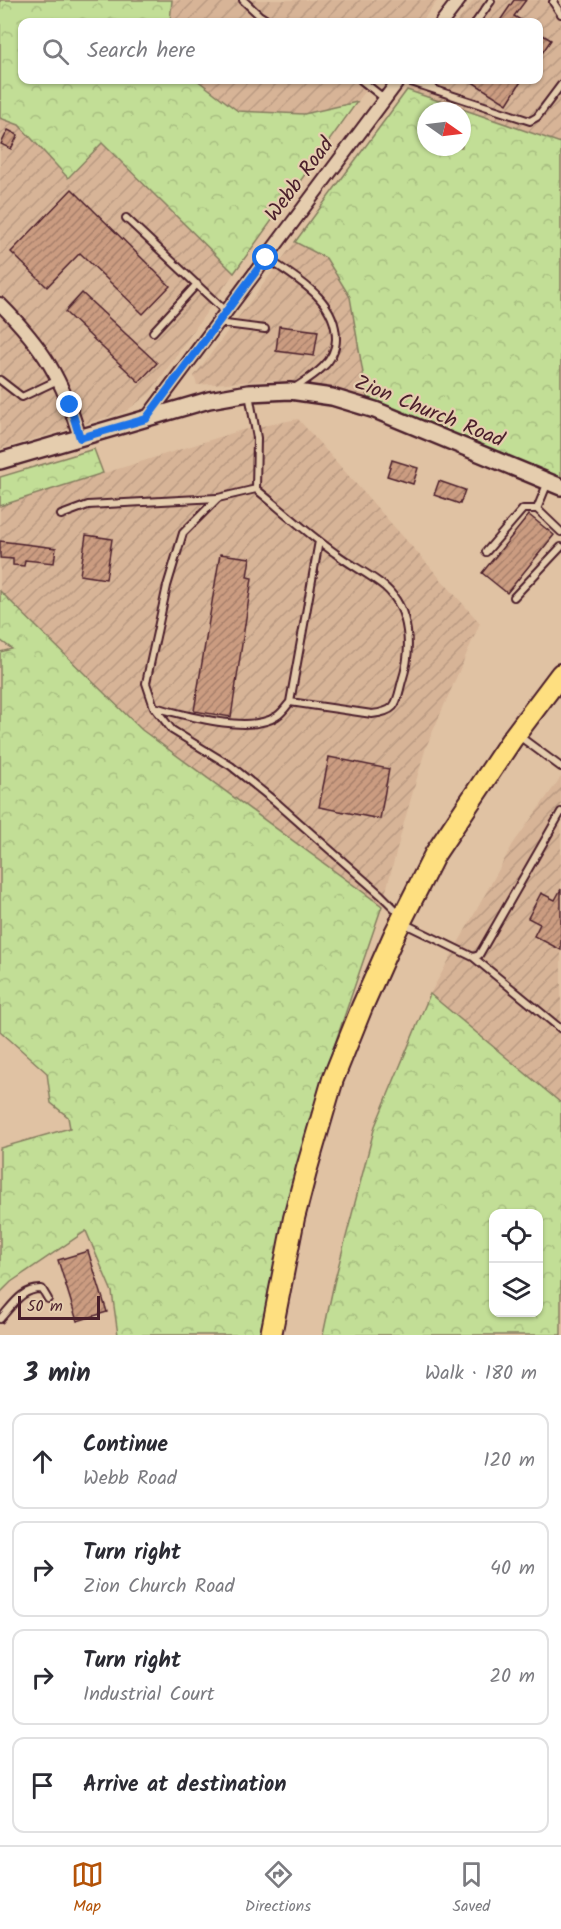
<!DOCTYPE html>
<html lang="en">
<head>
<meta charset="utf-8">
<style>
  body { margin:0; font-family:Kalam,sans-serif; background:#f7f7f7; color:#2b2b33 }
  .controls { position:absolute; right:18px; bottom:18px; display:grid; overflow:hidden; border-radius:12px; box-shadow:0 2px 4px #0004 }
  .controls button { width:54px; height:54px; display:grid; place-items:center; padding:0; border:0; border-bottom:2px solid #e1e1e2; background:#fff; color:#2b2b33; font:30px sans-serif }
  .compass { position:absolute; left:417px; top:102px; width:54px; height:54px; border-radius:50%; background:#fff; box-shadow:0 2px 4px #0004; rotate:104deg }
  .scale { position:absolute; left:18px; bottom:15px; width:82px; box-sizing:border-box; padding-left:6px; border:3px solid #4a1f2b; border-top:0; font-size:16px; line-height:21px; white-space:nowrap; color:#4a1f2b; -webkit-text-stroke:4px #e5cdae; paint-order:stroke }
  .stop { position:absolute; width:18px; height:18px; margin:-14px; border:4px solid #1a73e8; border-radius:50%; background:#fff }
  .stop.end { background:#1a73e8; border-color:#fff; box-shadow:0 2px 6px #0008 }
  .list { margin:0; padding:0; list-style:none }
  h2 { display:flex; justify-content:space-between; align-items:center; height:78px; margin:0; padding:0 24px; font-size:26px }
  h2 small { font-size:20px; font-weight:400; color:#7c7c81 }
  .list li { display:grid; grid-template-columns:39px 1fr auto; gap:18px; align-items:center; box-sizing:border-box; height:96px; margin:0 12px 12px; padding:0 12px; border:2px solid #e1e1e2; border-radius:12px }
  .list b { display:block; font-size:22px; white-space:nowrap }
  .list p { margin:0; font-size:20px; white-space:nowrap; color:#7c7c81 }
  .list em { font-size:20px; font-style:normal; color:#7c7c81 }
  .icon { flex:none; width:33px; height:33px; fill:none; stroke:currentColor; stroke-width:2; stroke-linecap:round; stroke-linejoin:round }
  .map { position:relative; flex:none; width:561px; height:1335px; overflow:hidden }
  .search { position:absolute; background:#fff; box-shadow:0 2px 4px #0004; left:18px; right:18px; top:18px; height:66px; display:flex; align-items:center; gap:15px; box-sizing:border-box; padding:0 21px; border-radius:12px; color:#7c7c81; font-size:22px }
  .sheet { height:510px; background:#fff }
  nav { display:flex; justify-content:space-around; align-items:center; box-sizing:border-box; height:84px; border-top:2px solid #e1e1e2; background:#fff; font-size:16px; color:#7c7c81 }
  nav a { display:grid; justify-items:center; gap:3px }
  nav .on { color:#b45309 }
  .map>svg:first-child { display:block }
  .industrial { fill:url(#industrial-furrows) }
  .forest { fill:url(#forest-crowns); stroke:#867e60; stroke-width:1.5; fill-rule:evenodd }
  .building { fill:url(#building-hatch); stroke:#4a1f2b; stroke-width:1.5 }
  .lines { fill:none; stroke-linecap:round; stroke-linejoin:round }
  .service-casing { stroke:#4a1f2b; stroke-width:10 }
  .minor-casing { stroke:#4a1f2b; stroke-width:16 }
  .tertiary-casing { stroke:#4a1f2b; stroke-width:20 }
  .trunk-casing { stroke:#4a1f2b; stroke-width:24 }
  .service { stroke:#e5cdae; stroke-width:6 }
  .minor { stroke:#e5cdae; stroke-width:12 }
  .tertiary { stroke:#e5cdae; stroke-width:15 }
  .trunk { stroke:#fedf80; stroke-width:20 }
  .route { stroke:#1a73e8; stroke-width:8 }
  .labels { text-anchor:middle; dominant-baseline:central; stroke-width:4.5; stroke-linejoin:round; paint-order:stroke }
  .street-label { font-size:21px; fill:#4a1f2b; stroke:#e5cdae }
</style>
</head>
<body>
<div class="map">
<svg width="561" height="1335" viewBox="0 0 561 1335">
  <defs>
    <pattern id="industrial-furrows" width="10" height="10" patternUnits="userSpaceOnUse" patternTransform="scale(1.5)"><rect width="10" height="10" fill="#d7b497"/><path d="M-1 1l2-2M0 10L10 0M9 11l2-2" fill="none" stroke="#ba9a82"/></pattern>
    <pattern id="forest-crowns" width="20" height="18" patternUnits="userSpaceOnUse" patternTransform="scale(1.5)"><rect width="20" height="18" fill="#c2de96"/><path d="M2 6a3 3 0 1 1 6 0M12 15a3 3 0 1 1 6 0" fill="none" stroke="#a8be81"/></pattern>
    <pattern id="building-hatch" width="6" height="6" patternUnits="userSpaceOnUse" patternTransform="scale(1.5)"><rect width="6" height="6" fill="#cb9c81"/><path d="M-1 1l2-2M0 6l6-6M5 7l2-2" fill="none" stroke="#a77f6a"/></pattern>
  </defs>
  <rect width="100%" height="100%" fill="#e0c2a3"/>
  <filter id="ink" filterUnits="userSpaceOnUse"><feTurbulence type="fractalNoise" baseFrequency=".0167" numOctaves="2"/><feDisplacementMap in="SourceGraphic" scale="12" xChannelSelector="R" yChannelSelector="G"/><feConvolveMatrix kernelMatrix="1 2 1 2 8 2 1 2 1" color-interpolation-filters="sRGB"/></filter>
  <g filter="url(#ink)">
    <path class="industrial" d="M172,0H438L421,22H170Z
      M474,0H561V143L407,90L415,80H538V22H457Z
      M197,80H375L357,102L304,114L238,111Z
      M0,118L19,125L68,178L101,142L234,273L150,393L125,412L0,449Z
      M295,242L326,258L350,297L367,397L333,388L272,380L197,385L194,376Z
      M298,419L480,623L426,747L405,819L382,906L142,730L0,591V506L242,430Z
      M561,777V1103L430,994L513,844Z"/>
    <path class="forest" d="M0,0H172L170,22H22V80H197L238,111L304,114L357,102L234,273L102,143L68,178L19,125L0,118Z
      M407,90L561,143V479L460,439L367,397L350,297L326,258L295,242ZM426,111H462V147H426Z
      M94,449L103,473L0,506V477Z
      M0,591L142,730L382,906L326,1070L259,1335H118L112,1292L86,1231L11,1282L0,1293V1148L70,1128L68,1117L51,1103L47,1073L0,1031V652L12,649L0,640Z
      M430,994L561,1103V1335H323L334,1283L375,1126ZM494,1214H538V1312H494Z"/>
    <path class="building" d="M514,0H526L514,16L524,22H499Z
      M538,32L551,40L538,59Z
      M469,80H522L507,104Z
      M8,130L18,135L11,149L1,144Z
      M72,189L170,286L143,314L80,253L47,287L11,252Z
      M82,293L157,363L139,382L65,312Z
      M279,326L318,331L314,356L276,351Z
      M392,460L418,468L413,484L387,476Z
      M439,481L465,490L460,504L434,495Z
      M529,515L554,535L507,593L482,573Z
      M86,535L112,539L106,579L80,575Z
      M0,541L56,548L54,563L25,560L24,566L13,565V559L0,558Z
      M220,554L250,558L247,577L252,578L231,717L194,711Z
      M329,757L389,769L380,819L319,807Z
      M561,889V950L534,936L540,924L528,918L541,893L555,900Z
      M88,1251L107,1312L77,1321L58,1260Z"/>
    <g class="lines">
      <g class="service-casing">
        <path id="service" d="M243,0L259,15L270,22
          M554,0L553,2L561,14
          M476,22L491,1
          M361,80L385,99
          M405,80L530,121L537,117L561,85
          M430,88L436,80
          M126,218L226,312
          M267,258C296,279 336,298 336,339C336,349 331,360 323,367C314,376 303,382 293,389
          M218,323L265,329
          M153,332L197,284
          M0,380L22,397L58,380
          M249,394L257,438L256,489C282,510 307,533 335,553C350,565 370,574 385,587C411,610 412,650 402,681C396,703 398,711 372,714L290,702L319,541
          M548,482L537,509L561,532
          M256,489L218,498L183,533L167,586L146,683L154,707L172,730L231,766L277,803L381,895L401,915
          M61,515L88,505L217,498
          M486,552L523,509H537
          M514,597L561,547
          M154,707C185,715 249,735 277,716C282,713 286,707 290,702
          M519,736L561,767
          M403,923L473,957L479,955L561,812
          M473,957L561,1029
          M0,1319C13,1305 22,1288 42,1289L48,1299"/>
      </g>
      <g class="minor-casing">
        <path id="minor" d="M442,22L459,0
          M0,304C43,347 63,379 80,438
          M146,419L399,80"/>
      </g>
      <g class="tertiary-casing">
        <path id="tertiary" d="M0,461L209,400L249,393L290,391L332,397L375,410L561,487"/>
      </g>
      <g class="trunk-casing">
        <path id="trunk" d="M271,1335L294,1218L307,1168L333,1079L362,1007L395,933L435,854L512,739L561,674"/>
      </g>
      <use href="#service" class="service"/>
      <use href="#minor" class="minor"/>
      <use href="#tertiary" class="tertiary"/>
      <use href="#trunk" class="trunk"/>
    </g>
  </g>
  <g class="lines" filter="url(#ink)">
    <path class="route" d="M70,405L80,438L146,419L266,258"/>
  </g>
  <g class="labels">
    <g class="street-label">
      <text transform="translate(300 180) rotate(-53)">Webb Road</text>
      <text transform="translate(429 412) rotate(22)">Zion Church Road</text>
    </g>
  </g>
</svg>
<div class="controls">
<button><svg class="icon" aria-label="locate" viewBox="0 0 24 24"><circle cx="12" cy="12" r="6"/><path d="M12 2v4M12 18v4M2 12h4M18 12h4"/></svg></button>
<button><svg class="icon" aria-label="layers" viewBox="0 0 24 24"><path d="M12 4l9 5-9 5-9-5zM3 14l9 5 9-5"/></svg></button>
</div>
<svg class="compass" viewBox="-18 -18 36 36"><path d="M0-13l5 13h-10z" fill="#e53935"/><path d="M0 13l5-13h-10z" fill="#7c7c81"/></svg>
<div class="scale">50 m</div>
<div class="stop" style="left:266px;top:258px"></div>
<div class="stop end" style="left:70px;top:405px"></div>
<div class="search"><svg class="icon" aria-label="search" viewBox="0 0 24 24"><circle cx="10" cy="10" r="6"/><path d="M15 15l6 6"/></svg>Search here</div>
</div>
<section class="sheet">
<h2>3 min<small>Walk · 180 m</small></h2>
<ul class="list">
<li><svg class="icon" aria-label="ahead" viewBox="0 0 24 24"><path d="M12 20V5M6 11l6-6 6 6"/></svg><div><b>Continue</b><p>Webb Road</p></div><em>120 m</em></li>
<li><svg class="icon" aria-label="right" viewBox="0 0 24 24"><path d="M7 20v-9h11M14 6l5 5-5 5"/></svg><div><b>Turn right</b><p>Zion Church Road</p></div><em>40 m</em></li>
<li><svg class="icon" aria-label="right" viewBox="0 0 24 24"><path d="M7 20v-9h11M14 6l5 5-5 5"/></svg><div><b>Turn right</b><p>Industrial Court</p></div><em>20 m</em></li>
<li><svg class="icon" aria-label="arrive" viewBox="0 0 24 24"><path d="M6 21V4h12l-3 4 3 4H6"/></svg><div><b>Arrive at destination</b></div></li>
</ul>
</section>
<nav>
<a class="on"><svg class="icon" aria-label="map" viewBox="0 0 24 24"><path d="M3 6l6-2 6 2 6-2v14l-6 2-6-2-6 2zM9 4v14M15 6v14"/></svg>Map</a>
<a><svg class="icon" aria-label="directions" viewBox="0 0 24 24"><path d="M12 3l9 9-9 9-9-9zM9 14v-3h6M13 9l2 2-2 2"/></svg>Directions</a>
<a><svg class="icon" aria-label="saved" viewBox="0 0 24 24"><path d="M7 4h10v16l-5-4-5 4z"/></svg>Saved</a>
</nav>
</body>
</html>
